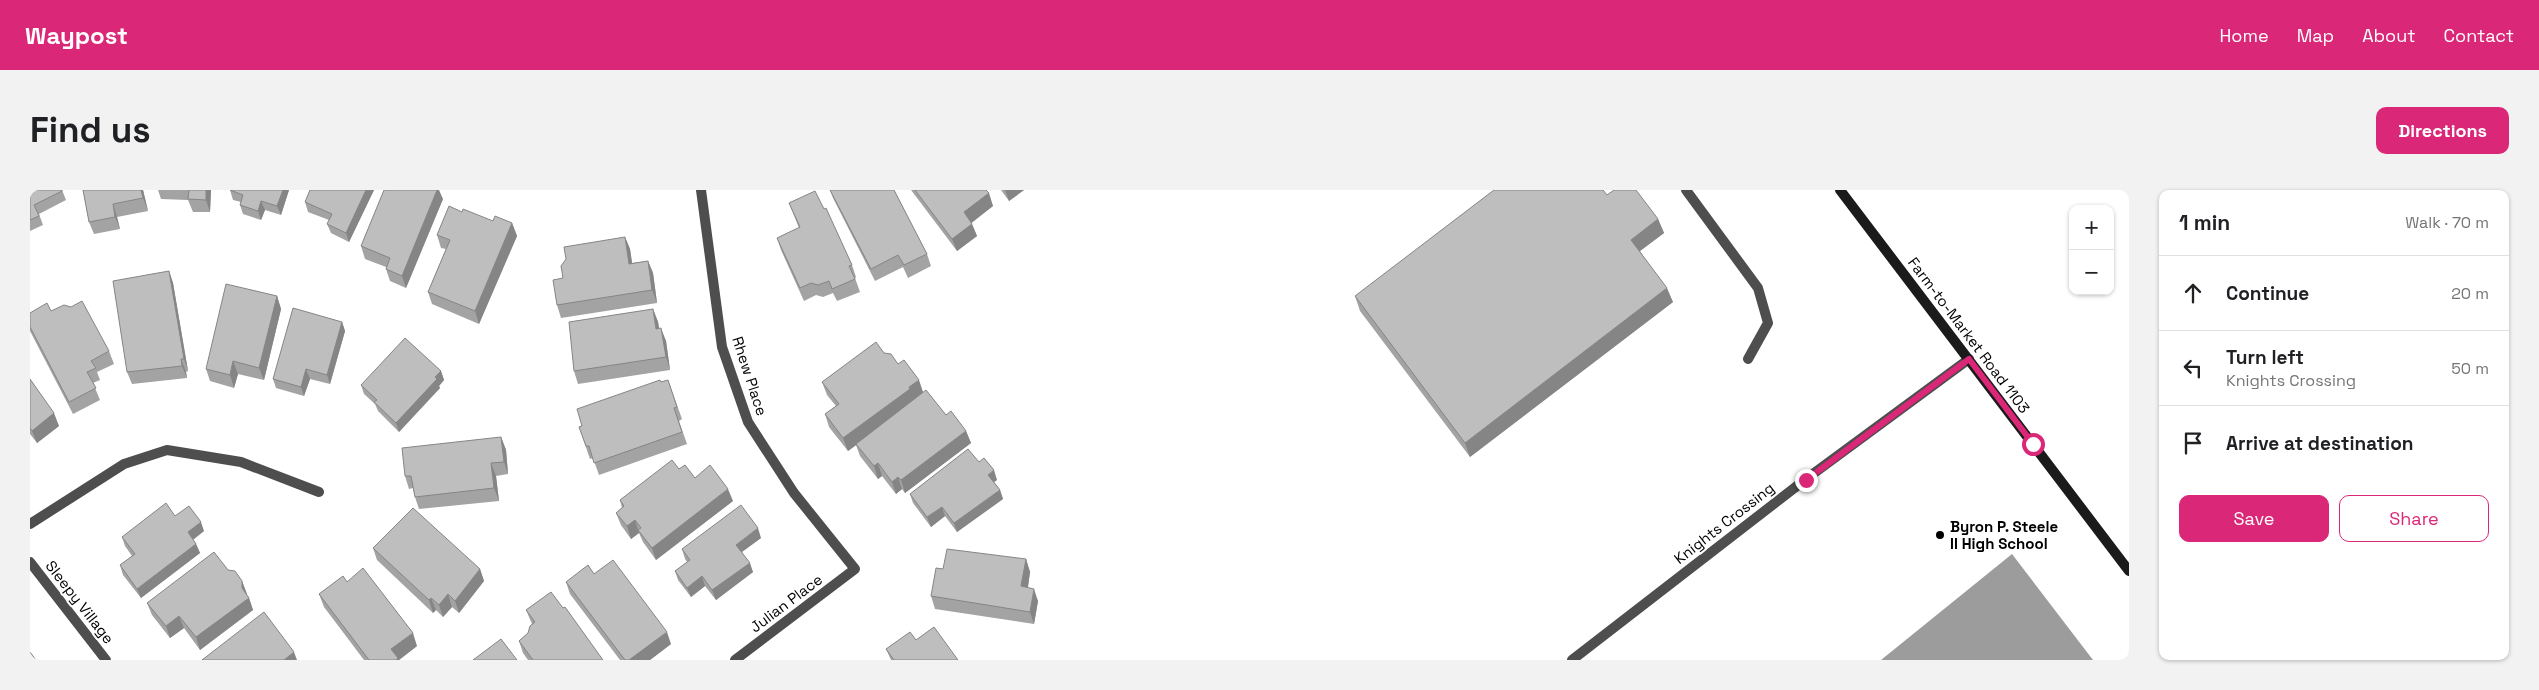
<!DOCTYPE html>
<html lang="en">
<head>
<meta charset="utf-8">
<style>
  body { margin:0; font-family:"Space Grotesk",sans-serif; background:#f2f2f2; color:#202124 }
  .controls { position:absolute; right:15px; top:15px; display:grid; overflow:hidden; border-radius:10px; box-shadow:0 1px 4px #0004 }
  .controls button { width:45px; height:45px; display:grid; place-items:center; padding:0; border:0; border-bottom:1px solid #e0e0e0; background:#fff; color:#202124; font:25px sans-serif }
  .stop { position:absolute; width:15px; height:15px; margin:-11px; border:4px solid #db2777; border-radius:50%; background:#fff }
  .stop.end { background:#db2777; border-color:#fff; box-shadow:0 1px 5px #0008 }
  .list { margin:0; padding:0; list-style:none }
  h2 { display:flex; justify-content:space-between; align-items:center; height:65px; margin:0; padding:0 20px; font-size:21px }
  h2 small { font-size:16px; font-weight:400; color:#757577 }
  .list li { display:grid; grid-template-columns:32px 1fr auto; gap:15px; align-items:center; box-sizing:border-box; height:75px; padding:0 20px; border-top:1px solid #e0e0e0 }
  .list b { display:block; font-size:19px; white-space:nowrap }
  .list p { margin:0; font-size:16px; white-space:nowrap; color:#757577 }
  .list em { font-size:16px; font-style:normal; color:#757577 }
  .actions { display:flex; gap:10px; padding:15px 20px }
  .actions a { flex:1; padding:11px 0; border:1px solid #db2777; border-radius:10px; text-align:center; font-size:18px; color:#db2777 }
  .actions .main { background:#db2777; color:#fff }
  .icon { flex:none; width:28px; height:28px; fill:none; stroke:currentColor; stroke-width:2; stroke-linecap:round; stroke-linejoin:round }
  .map { position:relative; flex:none; width:2099px; height:470px; overflow:hidden; border-radius:10px }
  header { display:flex; align-items:center; gap:30px; box-sizing:border-box; height:70px; padding:0 25px; background:#db2777; color:#fff }
  header strong { font-size:24px }
  nav { display:flex; gap:28px; margin-inline-start:auto; font-size:18px }
  .intro { display:flex; align-items:center; justify-content:space-between; box-sizing:border-box; height:120px; padding:0 30px }
  h1 { margin:0; font-size:35px }
  .button { padding:12px 22px; border-radius:10px; background:#db2777; color:#fff; font-size:18px; font-weight:700 }
  main { display:flex; gap:30px; padding:0 30px }
  aside { flex:1; background:#fff; border-radius:10px; box-shadow:0 1px 4px #0004 }
  .map>svg:first-child { display:block }
  .water { fill:#9c9c9c }
  .lines { fill:none; stroke-linecap:round; stroke-linejoin:round }
  .lane { stroke:#4e4e4e; stroke-width:10 }
  .street { stroke:#4e4e4e; stroke-width:10 }
  .secondary { stroke:#1b1b1b; stroke-width:10 }
  .wall { fill:#a3a3a3 }
  .shaded-wall { fill:#858585 }
  .building { fill:#bebebe; stroke:#858585 }
  .route { stroke:#db2777; stroke-width:6 }
  .poi-dot { fill:#000; stroke:#fff; stroke-width:2 }
  .labels { text-anchor:middle; dominant-baseline:central; stroke-width:4; stroke-linejoin:round; paint-order:stroke }
  .street-label { font-size:15px; fill:#000; stroke:#fff }
  .poi-label { font-size:15px; font-weight:bold; fill:#000; stroke:#fff; text-anchor:start }
</style>
</head>
<body>
<header>
<strong>Waypost</strong>
<nav><a>Home</a><a>Map</a><a>About</a><a>Contact</a></nav>
</header>
<div class="intro"><h1>Find us</h1><a class="button">Directions</a></div>
<main>
<div class="map">
<svg width="2099" height="470" viewBox="0 0 2099 470">
  <rect width="100%" height="100%" fill="#fff"/>
  <path class="water" d="M1982,364L2063,470H1851Z"/>
  <g class="lines">
    <path class="lane" d="M1656,0L1728,98L1738,133L1718,169"/>
    <path class="street" d="M671,0L692,157L718,232L764,303L825,379L705,470
      M0,334L94,274L137,260L211,272L289,302
      M0,372L76,470
      M1542,470L1776,289L1939,169"/>
    <path class="secondary" d="M1810,0L2099,381"/>
  </g>
  <path class="wall" d="M0,0H32L36,10L9,24L13,35L0,41Z
    M53,0H113L118,21L87,27L90,39L64,44L59,32Z
    M128,0H181L180,22H163L158,10L131,9Z
    M200,0H259L251,25L235,20L231,30L213,24L210,15L211,12L203,10Z
    M280,0H344L319,52L301,43L297,34L299,30L278,22L275,12Z
    M800,0H864L897,64L901,76L878,88L873,77L845,91L803,8Z
    M881,0H956L963,16L941,32L947,46L927,61Z
    M971,0H994L979,11Z
    M1577,5L1628,29L1634,43L1610,61L1643,112L1440,267L1330,121L1325,106Z
    M413,9L376,98L360,91L356,79V77L335,69L331,56Z
    M759,13L794,19L822,75L826,87L825,88L830,102L807,111L803,103L793,107L786,105L774,111L751,60L747,48L769,38Z
    M432,22L463,31L482,33L487,46L449,134L402,114L398,102L416,59L411,58L407,45Z
    M595,47L600,59L602,73L618,71L623,83L627,113L531,128L527,115L533,88Z
    M139,81L143,93L158,181L156,182L157,188L102,194L97,182Z
    M247,106L251,119L234,190L208,184L204,198L180,191L176,179Z
    M623,119L628,132L629,138L636,151L640,180L548,194L544,181Z
    M21,121L79,161L84,174L67,182L70,190L63,193L70,210L43,224L0,141V123Z
    M312,132L315,141L300,194L280,189L274,206L246,198L243,189Z
    M854,163L868,174L893,202L916,225L936,241L941,253L875,303L872,299L866,304L852,286L848,289L830,266L826,255L818,261L799,237L795,224L806,216L797,205L792,192Z
    M411,181L414,190L409,196L410,198L369,242L348,221L345,214L334,204L331,195Z
    M0,189L29,236L7,253L0,244Z
    M638,190L652,229L649,231L657,254L569,285L563,268L560,269L549,237L631,192Z
    M471,247L476,260L478,284L466,286L469,311L389,319L385,307L383,298L379,299L375,286Z
    M949,272L967,290L964,292L970,300L973,309L927,342L915,326L901,337L883,313L880,304Z
    M649,279L703,311L626,370L613,352L609,343L601,349L591,335L586,323L592,318L590,310Z
    M145,326L174,341L163,350L166,354L170,363L111,408L93,385L90,375L102,366L95,356L92,347Z
    M731,348L712,362L723,382L686,410L675,396L661,407L648,390L645,381L657,372L655,369L652,359Z
    M343,358L450,379L454,391L429,423L422,417L413,427L406,420L403,423L347,370Z
    M996,369L1000,382L998,398L1008,411L1004,434L905,419L901,406L913,379Z
    M198,380L212,391L217,405L219,408L223,420L170,460L154,438L140,448L122,425L117,413Z
    M564,384L641,454L620,470H590L540,404L536,392Z
    M317,392L387,456L369,470H334L294,417L289,404Z
    M496,420L573,470H498L493,463L489,451L498,443L502,434Z
    M886,450L928,470H861L856,459Z"/>
  <path class="shaded-wall" d="M111,0H113L118,21L113,8Z
    M176,0H181L180,22L176,10Z
    M253,0H259L251,25L247,16Z
    M336,0H344L319,52L316,43Z
    M407,0H409L413,9L376,98L372,86Z
    M975,0H994L979,11Z
    M959,3L963,16L939,35L934,22Z
    M231,11L235,20L231,30L228,21Z
    M83,14L87,27L90,39L85,27Z
    M1628,29L1634,43L1606,64L1601,50Z
    M482,33L487,46L449,134L445,121Z
    M942,34L947,46L927,61L922,49Z
    M595,47L600,59L604,86L599,74Z
    M618,71L623,83L627,113L622,100Z
    M139,81L143,93L158,181L154,169Z
    M1637,98L1643,112L1440,267L1435,253Z
    M247,106L251,119L234,190L229,178Z
    M623,119L628,132L631,151L626,139Z
    M312,132L315,141L300,194L297,185Z
    M631,138L636,151L640,180L636,167Z
    M151,169L156,182L157,188L152,176Z
    M203,171L208,184L204,198L200,185Z
    M276,179L280,189L274,206L271,197Z
    M411,181L414,190L409,196L410,198L369,242L366,233Z
    M889,190L893,202L885,212L818,261L813,248Z
    M24,223L29,236L7,253L2,241Z
    M936,241L941,253L875,303L871,290Z
    M471,247L476,260L478,284L474,272Z
    M461,273L466,286L469,311L464,298Z
    M848,273L852,286L848,289L844,276Z
    M964,280L967,290L961,294L958,285Z
    M868,287L872,299L866,304L862,292Z
    M698,299L703,311L626,370L622,358Z
    M970,300L973,309L927,342L924,333Z
    M912,317L915,326L901,337L897,327Z
    M605,330L609,343L601,349L597,336Z
    M171,332L174,341L161,351L158,342Z
    M728,338L731,348L709,364L706,355Z
    M166,354L170,363L111,408L107,399Z
    M996,369L1000,382L996,409L991,396Z
    M720,373L723,382L686,410L682,400Z
    M450,379L454,391L429,423L425,411Z
    M672,386L675,396L661,407L657,398Z
    M212,391L217,404L216,410L219,408L223,420L170,460L166,447L212,398Z
    M1004,399L1008,411L1004,434L1000,422Z
    M418,404L422,417L413,427L409,415Z
    M401,408L406,420L403,423L399,410Z
    M149,426L154,438L140,448L136,436Z
    M637,442L641,454L620,470H599Z
    M383,443L387,456L369,470H365L361,459Z
    M264,462L267,470H254Z"/>
  <path class="building" d="M0,0H32V1L4,15L9,26L0,30Z
    M53,0H111L113,8L83,14L85,27L59,32Z
    M159,0H176V10L158,9Z
    M200,0H253L247,16L231,11L228,21L210,15L213,5Z
    M280,0H336L316,43L297,34L302,24L275,12Z
    M354,0H407L372,86L356,79L360,68L331,56Z
    M800,0H864L897,64L874,75L868,65L841,79Z
    M885,0H956L959,3L934,22L942,34L922,49Z
    M1464,0H1573L1577,5L1584,0H1606L1628,29L1601,50L1637,98L1435,253L1325,106Z
    M785,1L794,19L796,18L822,75L819,76L825,89L802,99L799,91L788,95L781,93L770,98L747,48L770,37L759,13Z
    M419,16L432,22L433,19L463,31L465,26L482,33L445,121L398,102L420,50L407,45Z
    M595,47L599,74L618,71L622,100L527,115L523,90L533,88L531,76L536,69L534,57Z
    M139,81L154,169H151L152,176L97,182L83,91Z
    M196,94L247,106L229,178L203,171L200,185L176,179Z
    M52,111L79,161L61,171L66,178L57,182L66,198L39,212L0,137V123L17,113L21,121L34,115L41,117Z
    M263,118L312,132L297,185L276,179L271,197L243,189Z
    M623,119L626,139L631,138L636,167L544,181L539,132Z
    M375,148L411,181L405,187L407,189L366,233L344,212L347,210L331,195Z
    M846,152L854,163L861,164L868,174L874,170L889,190L879,197L880,199L813,248L795,224L809,214L792,192Z
    M0,189L24,223L2,241L0,238Z
    M630,190L631,192L638,190L647,217L644,218L652,242L564,273L559,256H556L549,237L552,236L547,219Z
    M896,200L916,225L921,221L936,241L871,290L868,287L862,292L848,273L844,276L826,254Z
    M471,247L474,272L461,273L464,298L385,307L381,286H375L372,258Z
    M938,259L949,272L954,268L964,280L958,285L970,300L924,333L912,317L897,327L880,304Z
    M642,270L649,279L655,275L665,288L680,275L698,299L622,358L608,340L611,338L605,330L597,336L586,323L594,316L590,310Z
    M136,313L145,326L159,316L171,332L158,342L166,354L107,399L90,375L105,364L92,347Z
    M711,315L728,338L706,355L720,373L682,400L672,386L657,398L645,381L660,370L652,359Z
    M383,318L450,379L425,411L418,404L409,415L401,408L399,410L343,358Z
    M917,359L996,369L991,396L1004,399L1000,422L901,406L906,378L913,379Z
    M184,362L198,380L205,381L212,391V398L219,408L166,447L149,426L136,436L117,413Z
    M583,370L637,442L599,470H595L536,392L558,375L564,384Z
    M333,378L383,443L361,459L368,468L366,470H339L289,404L313,386L317,392Z
    M521,402L533,418L535,417L573,470H503L489,451L498,443L500,436L505,432L496,420Z
    M234,422L264,462L254,470H172Z
    M904,437L928,470H864L856,459L880,442L886,450Z
    M471,449L487,470H443Z
    M0,462L6,470H0Z"/>
  <g class="lines">
    <path class="route" d="M1776,290L1939,169L2003,254"/>
  </g>
  <circle class="poi-dot" cx="1910" cy="345" r="5"/>
  <g class="labels">
    <g class="street-label">
      <text transform="translate(1939 145) rotate(53)">Farm-to-Market Road 1103</text>
      <text transform="translate(720 186) rotate(72)">Rhew Place</text>
      <text transform="translate(1694 333) rotate(-38)">Knights Crossing</text>
      <text transform="translate(50 412) rotate(52)">Sleepy Village</text>
      <text transform="translate(756 413) rotate(-37)">Julian Place</text>
    </g>
    <g class="poi-label">
      <text x="1920" y="336">Byron P. Steele<tspan x="1920" dy="17">II High School</tspan></text>
    </g>
  </g>
</svg>
<div class="controls">
<button>+</button>
<button>−</button>
</div>
<div class="stop" style="left:2003px;top:254px"></div>
<div class="stop end" style="left:1776px;top:290px"></div>
</div>
<aside>
<h2>1 min<small>Walk · 70 m</small></h2>
<ul class="list">
<li><svg class="icon" aria-label="ahead" viewBox="0 0 24 24"><path d="M12 20V5M6 11l6-6 6 6"/></svg><div><b>Continue</b></div><em>20 m</em></li>
<li><svg class="icon" aria-label="left" viewBox="0 0 24 24"><path d="M17 20v-9H6M10 6l-5 5 5 5"/></svg><div><b>Turn left</b><p>Knights Crossing</p></div><em>50 m</em></li>
<li><svg class="icon" aria-label="arrive" viewBox="0 0 24 24"><path d="M6 21V4h12l-3 4 3 4H6"/></svg><div><b>Arrive at destination</b></div></li>
</ul>
<div class="actions"><a class="main">Save</a><a>Share</a></div>
</aside>
</main>
</body>
</html>
